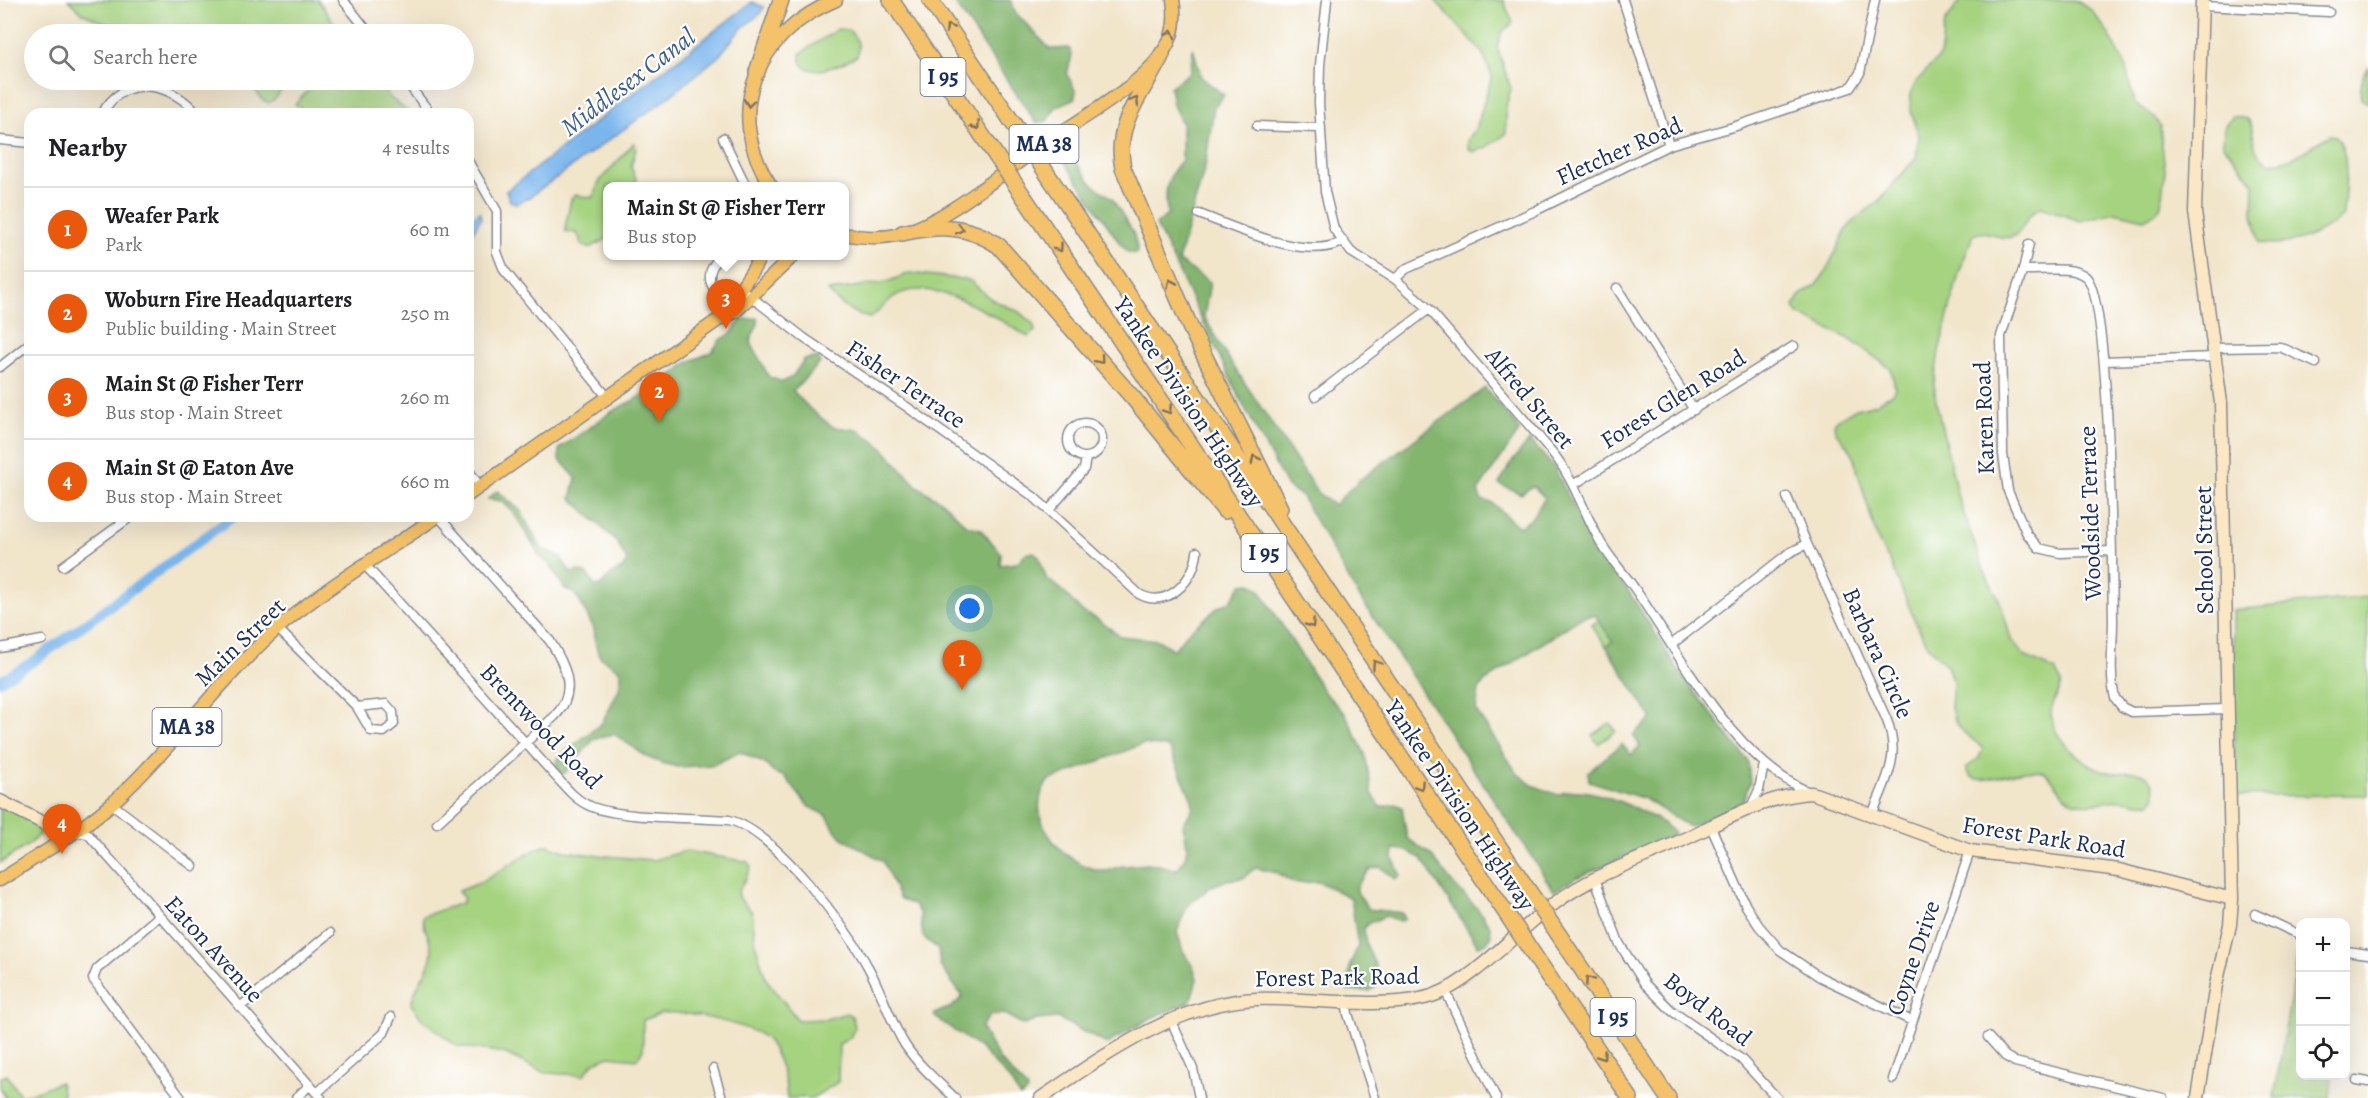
<!DOCTYPE html>
<html lang="en">
<head>
<meta charset="utf-8">
<style>
  body { margin:0; font-family:Alegreya,serif; background:#f2f2f2; color:#202124 }
  .controls { position:absolute; right:18px; bottom:18px; display:grid; overflow:hidden; border-radius:12px; box-shadow:0 6px 24px #0002 }
  .controls button { width:54px; height:54px; display:grid; place-items:center; padding:0; border:0; border-bottom:2px solid #e0e0e0; background:#fff; color:#202124; font:30px sans-serif }
  .you { position:absolute; left:970px; top:609px; width:21px; height:21px; margin:-15px; border:4px solid #fff; border-radius:50%; background:#1a73e8; box-shadow:0 0 0 9px #1a73e833 }
  .badge { display:grid; place-items:center; width:39px; height:39px; border-radius:50%; background:#ea580c; color:#fff; font-size:20px; font-weight:700 }
  .pin { position:absolute; translate:-50% -50px; filter:drop-shadow(0 2px 3px #0008) }
  .pin::after { content:''; position:absolute; top:32px; width:21px; height:18px; background:inherit; clip-path:polygon(0 0,100% 0,50% 100%) }
  .popup { position:absolute; left:603px; top:182px; width:246px; height:78px; box-sizing:border-box; display:grid; place-content:center; border-radius:12px; background:#fff; filter:drop-shadow(0 2px 4px #0005); font-size:20px; white-space:nowrap; color:#757577 }
  .popup b { font-size:22px; color:#202124 }
  .popup::after { content:''; position:absolute; left:50%; top:100%; margin-left:-12px; border:12px solid transparent; border-top-color:#fff }
  .list { margin:0; padding:0; list-style:none }
  h2 { display:flex; justify-content:space-between; align-items:center; height:78px; margin:0; padding:0 24px; font-size:26px }
  h2 small { font-size:20px; font-weight:400; color:#757577 }
  .list li { display:grid; grid-template-columns:39px 1fr auto; gap:18px; align-items:center; box-sizing:border-box; height:84px; padding:0 24px; border-top:2px solid #e0e0e0 }
  .list b { display:block; font-size:22px; white-space:nowrap }
  .list p { margin:0; font-size:20px; white-space:nowrap; color:#757577 }
  .list em { font-size:20px; font-style:normal; color:#757577 }
  .icon { flex:none; width:33px; height:33px; fill:none; stroke:currentColor; stroke-width:2; stroke-linecap:round; stroke-linejoin:round }
  .map { position:relative; flex:none; width:2368px; height:1098px; overflow:hidden }
  .search { position:absolute; background:#fff; box-shadow:0 6px 24px #0002; left:24px; top:24px; width:450px; height:66px; display:flex; align-items:center; gap:15px; box-sizing:border-box; padding:0 21px; border-radius:33px; color:#757577; font-size:22px }
  .panel { position:absolute; background:#fff; box-shadow:0 6px 24px #0002; left:24px; top:108px; width:450px; height:414px; border-radius:18px }
  .map>svg:first-child { display:block }
  .green { fill:#a6d380; stroke:#60816f; stroke-width:1.5 }
  .forest { fill:#84b56e; stroke:#507266; stroke-width:1.5; fill-rule:evenodd }
  .water { fill:#7ab6ec; stroke:#4a72a5; stroke-width:1.5 }
  .lines { fill:none; stroke-linecap:round; stroke-linejoin:round }
  .canal { stroke:#7ab6ec; stroke-width:10 }
  .street-casing { stroke:#868a94; stroke-width:11 }
  .secondary-casing { stroke:#868a94; stroke-width:15 }
  .primary-casing { stroke:#868a94; stroke-width:15 }
  .highway-casing { stroke:#868a94; stroke-width:18 }
  .street { stroke:#fff; stroke-width:8 }
  .secondary { stroke:#fbe7c3; stroke-width:12 }
  .primary { stroke:#f4c26a; stroke-width:12 }
  .highway { stroke:#f4c26a; stroke-width:15 }
  .highway-bridge-casing { stroke:#868a94; stroke-width:18; stroke-linecap:butt }
  .highway-bridge { stroke:#f4c26a; stroke-width:15 }
  .oneway { stroke:#7d7163 }
  .labels { text-anchor:middle; dominant-baseline:central; stroke-width:4.5; stroke-linejoin:round; paint-order:stroke }
  .shield { fill:#fff; stroke:#5f6d8e; stroke-width:1.5 }
  .shield-label { font-size:22px; font-weight:bold; fill:#1b2f5e }
  .street-label { font-size:24px; fill:#1b2f5e; stroke:#fff }
  .water-label { font-size:26px; font-style:italic; fill:#3c5e90; stroke:#fff }
</style>
</head>
<body>
<div class="map">
<svg width="2368" height="1098" viewBox="0 0 2368 1098">
  <rect width="100%" height="100%" fill="#fff"/>
  <filter id="ink" filterUnits="userSpaceOnUse"><feTurbulence type="fractalNoise" baseFrequency=".0167" numOctaves="2"/><feDisplacementMap in="SourceGraphic" scale="12" xChannelSelector="R" yChannelSelector="G"/><feConvolveMatrix kernelMatrix="1 2 1 2 8 2 1 2 1" color-interpolation-filters="sRGB"/></filter>
  <filter id="wash" filterUnits="userSpaceOnUse"><feTurbulence type="fractalNoise" baseFrequency=".008" numOctaves="4" result="noise"/><feDisplacementMap in="SourceGraphic" scale="24" xChannelSelector="R" yChannelSelector="G"/><feGaussianBlur stdDeviation="1.35" result="paint"/><feColorMatrix in="noise" values="0 0 0 0 0 0 0 0 0 0 0 0 0 0 0 0 0 1.4 0 .05"/><feComposite in="paint" operator="in"/></filter>
  <g filter="url(#wash)">
    <rect width="100%" height="100%" fill="#f1e5ca"/>
    <path class="green" d="M68,0H318L334,23L347,34H207L198,28L185,26L163,34L149,32L128,34L82,13Z
      M1435,0H1503L1513,23L1502,32L1497,47L1511,89L1506,106V134L1485,148L1473,152L1468,148V140L1477,126L1492,76L1482,52Z
      M1961,0H2075L2092,11L2109,34L2125,64L2134,102L2155,118L2160,127L2165,170L2161,205L2157,212L2144,219L2115,212L2080,221L2041,207C2023,215 2025,233 2011,237C1996,241 1992,227 1973,235L1959,273L1939,351L1934,383L1936,402L1958,497L1984,570L2001,604L2011,640L2024,656L2055,670L2062,683C2060,694 2051,701 2051,713C2051,739 2088,770 2113,773C2125,774 2138,768 2148,777C2153,781 2155,787 2155,794C2153,811 2130,799 2120,800C2105,801 2088,806 2074,802C2060,797 2057,780 2045,773C2021,761 1973,797 1966,768L1979,758L1983,748L1962,731L1955,721L1951,708L1953,682L1947,666L1928,646L1916,623L1890,562L1878,541L1852,452L1835,431L1834,424L1838,419L1853,410L1876,404L1893,393L1895,387L1891,369L1851,340L1798,314L1794,307L1799,296L1816,285L1825,273L1846,230L1855,219L1877,203L1916,158L1919,136L1910,108L1911,93L1916,82L1940,56L1945,22Z
      M837,29L849,30C857,39 861,44 857,56C844,63 800,85 800,54Z
      M2368,66V103L2361,99C2359,86 2363,77 2368,66Z
      M248,80H287L277,97L269,103L262,100Z
      M318,80H379L388,96L411,114H310L295,104Z
      M2233,116L2248,119C2259,137 2246,150 2270,163L2293,158L2330,135L2336,136C2352,154 2344,193 2343,216C2319,236 2292,247 2260,243L2253,214L2254,183L2223,144L2224,128Z
      M634,143L636,148L631,167L639,186H608L607,239L589,248L583,246L577,233L566,232L565,228L571,199L576,195L593,198L599,182Z
      M910,273L969,280L991,299L1019,312L1033,324L1035,331L1028,337C996,317 932,274 895,296C886,302 879,312 870,318C855,315 838,304 828,291L887,282Z
      M2368,597V795L2235,796L2233,610Z
      M1599,620L1613,641L1606,646L1591,625Z
      M1610,723L1616,731L1598,744L1592,735Z
      M0,803L36,822L41,832L30,844L0,863Z
      M547,845L565,851L595,855L653,860L686,851L748,862L751,868L738,892L740,899L752,912L756,946L766,979L798,1020L826,1019L847,1013L852,1016L855,1027L850,1038L839,1044L838,1082L812,1098H787C786,1079 779,1057 768,1041C757,1026 679,1009 661,1013C655,1015 649,1019 643,1020V1050L637,1059L609,1056L593,1063L584,1075L545,1073L504,1053L457,1046L422,1019L411,1004C414,986 430,972 432,952C432,939 422,929 423,916L462,903L464,898L458,892L460,890C493,881 515,856 547,845Z
      M2299,947L2300,1076H2332L2330,1098H2274Z
      M7,1075L21,1097L60,1082L63,1098H6L0,1087V1078Z"/>
    <path class="forest" d="M953,0H1010L1016,13L1050,49L1069,48L1072,55L1067,74L1076,92L1074,99L1056,107L1047,121L1036,123Z
      M1193,47L1201,77L1224,95L1214,107L1205,167L1178,261L1210,282L1204,316L1226,355L1318,493L1334,505L1358,481L1485,388L1520,430L1478,491L1481,500L1492,503L1519,527L1530,520L1545,498L1533,486L1521,494L1499,484L1511,463L1530,440L1555,469L1596,551L1629,592L1681,674L1748,761L1750,782L1742,804L1689,827L1645,799L1589,781L1588,772L1622,744L1631,755L1640,746L1633,735L1652,719L1606,646L1613,641L1595,615L1582,617L1484,682L1479,690L1476,711L1517,773L1532,785L1558,795C1582,779 1652,813 1673,831L1674,835L1576,878L1554,891L1355,590L1301,495L1287,487L1239,397L1156,225L1168,214C1163,192 1167,176 1182,160V124L1173,105L1170,87L1190,72Z
      M1065,153L1072,156L1091,183L1112,198L1133,232L1138,251L1135,254L1128,252L1119,242L1060,155Z
      M757,318L758,324L750,341L769,377L783,382L792,377L804,360L818,357L820,363L793,391L810,409L833,427L859,430L882,447L917,486L944,503L966,525L980,529L1001,553L1000,565L1017,563L1025,554L1034,552L1039,557L1046,578L1061,589L1081,611L1097,619L1120,636L1158,640L1174,650L1185,635L1220,606L1230,602L1242,584L1251,583L1260,590L1324,692L1346,715L1365,754L1372,793L1380,807L1395,804L1402,807L1407,838L1431,855L1454,885L1477,908L1490,926L1491,937L1486,943L1478,946L1421,858L1404,850L1394,849L1393,858L1401,876L1396,879L1380,867L1370,869L1357,885V892L1368,909L1402,913L1405,919L1401,921L1385,916L1367,924L1364,929L1366,944L1378,972L1377,986L1369,991H1348L1350,965L1358,946L1351,898L1319,882L1294,883L1277,873L1255,868L1243,878L1227,880L1210,887L1187,906L1177,932L1183,951L1193,966L1197,979L1190,1002L1151,1018L1107,1044L1057,1018L1037,1020L1024,1025L1004,1014L991,1015L981,1027L999,1059L1027,1089L1028,1092L1020,1097L1009,1079L981,1049L935,1017L934,1014L951,1007L963,997L940,966L938,949L923,937L920,914L915,906L899,898L883,861L844,839L835,830L827,816L808,806L785,777L773,772L764,763L740,752L713,765L678,767L661,763L647,757L614,734L594,739L565,773H558L556,763L560,756L602,723L619,689L621,675L618,669L600,657L596,647L594,629L580,602L574,593L564,588L549,564L539,555L514,513L502,501L488,499L497,491L520,510L542,549L560,556L571,573L578,571L587,574L595,586H600L613,573L623,568L627,560L616,541L571,498L576,478L559,459V449L613,411L655,389L688,362L712,352L719,341L732,333L741,320ZM1143,744L1166,747L1170,750L1192,800L1193,807L1183,825C1187,843 1191,854 1177,869C1168,869 1159,863 1150,864C1140,865 1128,865 1118,867C1113,868 1109,871 1105,871C1066,868 1020,818 1048,781Z"/>
    <path class="water" d="M752,2L764,7L760,14L741,29L719,56L669,97L528,198L517,204L510,201L506,191Z
      M480,212L481,218L468,241V220Z"/>
    <g class="lines">
      <path class="canal" d="M0,681L34,661L234,516"/>
    </g>
  </g>
  <g filter="url(#ink)">
    <g class="lines">
      <g class="street-casing">
        <path id="street" d="M343,0L370,34
          M1327,0L1320,65L1319,103L1325,192L1334,229L1351,252L1395,279L1429,309L1552,452C1574,479 1584,513 1601,543C1612,562 1628,577 1639,595C1682,659 1736,761 1809,792
          M1623,0L1669,145
          M2202,6L2329,12
          M405,80L431,114
          M102,114C123,73 172,82 197,114
          M1257,126L1321,128
          M723,138L746,186
          M0,140L30,143
          M468,161L497,211V252L504,270L609,399
          M1199,214C1237,228 1304,261 1342,242
          M2029,244L2023,270L2001,336L2003,454L2008,491L2027,534L2039,548L2060,553L2111,551
          M721,256C699,277 713,291 732,309
          M2023,270C2041,271 2072,265 2086,277C2111,299 2112,572 2113,621C2113,645 2109,674 2115,698L2122,707L2132,712L2227,709
          M1395,279L1406,269L1535,211L1669,145L1733,127L1850,88L1860,73L1875,0
          M1617,288L1694,410
          M741,289L804,338L907,407L1034,497L1139,594C1167,610 1195,580 1197,552
          M2214,348L2280,347L2316,363
          M2104,361L2215,357
          M0,367L30,343
          M1315,396L1429,309
          M1068 440a17 17 0 1 1 34 0a17 17 0 1 1-34 0Z
          M468,469L480,487
          M1573,485L1794,346
          M1787,497L1807,544
          M1050,509L1084,469L1086,458
          M365,565L558,779C567,789 577,801 590,806C619,819 694,817 729,820C773,830 847,927 868,967C882,992 890,1021 905,1045C918,1065 938,1082 955,1098
          M63,566L132,516
          M278,629L357,707L371,731L384,732L394,724L393,712L386,704L357,707
          M1671,645L1789,553L1807,544L1886,718C1902,756 1886,779 1872,815
          M0,648L42,640
          M112,804L193,866
          M1750,809L1759,790L1764,764
          M437,823L555,716C578,692 566,666 550,641L438,516
          M1711,827L1746,906L1759,926L1780,950L1820,977L1912,1021
          M75,832L88,834L94,841L321,1098
          M1595,879L1619,943L1645,984L1672,1011L1741,1059L1777,1098
          M2255,914L2300,935
          M159,916L97,969L93,979L181,1098
          M2346,951L2368,954
          M1445,990L1496,1098
          M1346,1000L1348,1014L1375,1098
          M240,1007L330,933
          M1171,1020L1193,1069L1199,1098
          M1988,1037L2005,1056L2015,1062L2163,1098
          M713,1069L722,1098
          M1893,1079L1970,851
          M2357,1080L2368,1082
          M317,1093L384,1033L391,1017
          M296,1098L310,1085"/>
      </g>
      <g class="secondary-casing">
        <path id="secondary" d="M0,801L57,830L75,832
          M1041,1098C1105,1055 1177,1003 1256,999C1307,997 1393,1012 1437,994C1477,978 1518,929 1555,903C1591,876 1635,861 1676,843C1718,824 1765,795 1812,793L1970,851L2119,870L2232,899
          M2198,1098L2216,985L2230,925L2232,899L2221,403L2195,212L2202,0"/>
      </g>
      <g class="primary-casing">
        <path id="primary" d="M771,186C722,112 756,33 836,0
          M844,234C864,238 884,239 903,233C949,219 1004,171 1045,143C1080,119 1140,87 1163,52C1174,37 1176,18 1173,0
          M721,318C732,296 751,279 760,256
          M468,495L721,318L735,312L793,256
          M0,880C42,853 86,829 122,794C174,745 215,686 268,637C318,591 381,555 438,516"/>
      </g>
      <g class="highway-casing">
        <path id="highway" d="M891,0L990,147
          M930,0L1017,129
          M1162,54C1144,93 1113,122 1123,168L1191,329L1280,508
          M757,72L781,0
          M1052,181L1526,887
          M1026,200L1502,907
          M902,233C938,225 968,224 999,246L1134,399L1225,511
          M1559,935L1668,1098
          M1534,955L1630,1098"/>
      </g>
      <use href="#street" class="street"/>
      <use href="#secondary" class="secondary"/>
      <use href="#primary" class="primary"/>
      <use href="#highway" class="highway"/>
      <g class="highway-bridge-casing">
        <path id="highway-bridge" d="M1017,129L1052,181
          M990,147L1026,200
          M1526,887L1559,935
          M1502,907L1534,955"/>
      </g>
      <use href="#highway-bridge" class="highway-bridge"/>
    </g>
    <defs><path id="oneway-chevron" d="M-2-3.5L2.5 0L-2 3.5" fill="none" stroke-width="1.6" stroke-linecap="round" stroke-linejoin="round" transform="scale(1.5)"/></defs>
    <g class="oneway">
      <use href="#oneway-chevron" transform="translate(949 28) rotate(-124)"/>
      <use href="#oneway-chevron" transform="translate(1171 34) rotate(-74)"/>
      <use href="#oneway-chevron" transform="translate(1135 101) rotate(-58)"/>
      <use href="#oneway-chevron" transform="translate(749 103) rotate(97)"/>
      <use href="#oneway-chevron" transform="translate(976 126) rotate(56)"/>
      <use href="#oneway-chevron" transform="translate(960 229) rotate(12)"/>
      <use href="#oneway-chevron" transform="translate(1059 248) rotate(56)"/>
      <use href="#oneway-chevron" transform="translate(1171 283) rotate(-114)"/>
      <use href="#oneway-chevron" transform="translate(1100 360) rotate(49)"/>
      <use href="#oneway-chevron" transform="translate(1168 410) rotate(56)"/>
      <use href="#oneway-chevron" transform="translate(1255 459) rotate(-117)"/>
      <use href="#oneway-chevron" transform="translate(1311 624) rotate(56)"/>
      <use href="#oneway-chevron" transform="translate(1376 664) rotate(-124)"/>
      <use href="#oneway-chevron" transform="translate(1420 786) rotate(56)"/>
      <use href="#oneway-chevron" transform="translate(1589 980) rotate(-124)"/>
      <use href="#oneway-chevron" transform="translate(1602 1056) rotate(56)"/>
    </g>
  </g>
  <g class="labels">
    <g class="shield">
      <rect x="920.5" y="58" width="45" height="38" rx="4.5"/>
      <rect x="1009.5" y="125" width="69" height="38" rx="4.5"/>
      <rect x="1241.5" y="534" width="45" height="38" rx="4.5"/>
      <rect x="152.5" y="708" width="69" height="38" rx="4.5"/>
      <rect x="1590.5" y="998" width="45" height="38" rx="4.5"/>
    </g>
    <g class="shield-label">
      <text x="943" y="77">I 95</text>
      <text x="1044" y="144">MA 38</text>
      <text x="1264" y="553">I 95</text>
      <text x="187" y="727">MA 38</text>
      <text x="1613" y="1017">I 95</text>
    </g>
    <g class="street-label">
      <text transform="translate(1619 151) rotate(-24)">Fletcher Road</text>
      <text transform="translate(906 384) rotate(34)">Fisher Terrace</text>
      <text transform="translate(1530 398) rotate(50)">Alfred Street</text>
      <text transform="translate(1673 399) rotate(-32)">Forest Glen Road</text>
      <text transform="translate(1189 402) rotate(56)">Yankee Division Highway</text>
      <text transform="translate(1984 418) rotate(-92)">Karen Road</text>
      <text transform="translate(2090 513) rotate(-92)">Woodside Terrace</text>
      <text transform="translate(2204 550) rotate(-91)">School Street</text>
      <text transform="translate(240 642) rotate(-44)">Main Street</text>
      <text transform="translate(1878 653) rotate(66)">Barbara Circle</text>
      <text transform="translate(541 726) rotate(46)">Brentwood Road</text>
      <text transform="translate(1460 805) rotate(56)">Yankee Division Highway</text>
      <text transform="translate(2044 837) rotate(9)">Forest Park Road</text>
      <text transform="translate(214 949) rotate(48)">Eaton Avenue</text>
      <text transform="translate(1913 958) rotate(-71)">Coyne Drive</text>
      <text transform="translate(1337 977) rotate(-1)">Forest Park Road</text>
      <text transform="translate(1708 1009) rotate(38)">Boyd Road</text>
    </g>
    <g class="water-label">
      <text transform="translate(628 82) rotate(-37)">Middlesex Canal</text>
    </g>
  </g>
</svg>
<div class="controls">
<button>+</button>
<button>−</button>
<button><svg class="icon" aria-label="locate" viewBox="0 0 24 24"><circle cx="12" cy="12" r="6"/><path d="M12 2v4M12 18v4M2 12h4M18 12h4"/></svg></button>
</div>
<div class="you"></div>
<div class="pin badge" style="left:962px;top:690px">1</div>
<div class="pin badge" style="left:659px;top:422px">2</div>
<div class="pin badge" style="left:726px;top:329px">3</div>
<div class="popup"><b>Main St @ Fisher Terr</b>Bus stop</div>
<div class="pin badge" style="left:62px;top:854px">4</div>
<div class="search"><svg class="icon" aria-label="search" viewBox="0 0 24 24"><circle cx="10" cy="10" r="6"/><path d="M15 15l6 6"/></svg>Search here</div>
<section class="panel">
<h2>Nearby<small>4 results</small></h2>
<ul class="list">
<li><span class="badge">1</span><div><b>Weafer Park</b><p>Park</p></div><em>60 m</em></li>
<li><span class="badge">2</span><div><b>Woburn Fire Headquarters</b><p>Public building · Main Street</p></div><em>250 m</em></li>
<li><span class="badge">3</span><div><b>Main St @ Fisher Terr</b><p>Bus stop · Main Street</p></div><em>260 m</em></li>
<li><span class="badge">4</span><div><b>Main St @ Eaton Ave</b><p>Bus stop · Main Street</p></div><em>660 m</em></li>
</ul>
</section>
</div>
</body>
</html>
